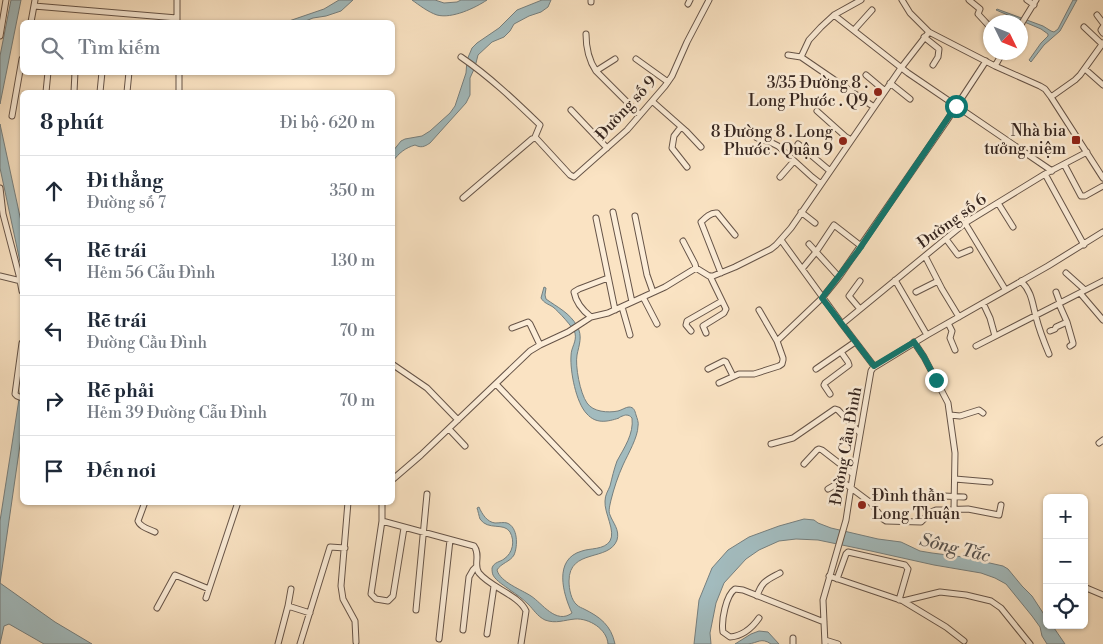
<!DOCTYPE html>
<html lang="vi">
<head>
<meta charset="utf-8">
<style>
  body { margin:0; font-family:"Libre Bodoni",serif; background:#f2f2f3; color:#1f2937 }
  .controls { position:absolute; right:15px; bottom:15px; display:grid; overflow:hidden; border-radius:8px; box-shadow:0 1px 4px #0004 }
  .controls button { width:45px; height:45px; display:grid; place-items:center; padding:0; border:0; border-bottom:1px solid #e0e1e3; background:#fff; color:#1f2937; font:25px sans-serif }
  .compass { position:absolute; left:983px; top:15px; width:45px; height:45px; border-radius:50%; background:#fff; box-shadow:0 1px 4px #0004; rotate:133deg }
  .stop { position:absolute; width:15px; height:15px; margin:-11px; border:4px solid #0f766e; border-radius:50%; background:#fff }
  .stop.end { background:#0f766e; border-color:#fff; box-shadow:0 1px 5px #0008 }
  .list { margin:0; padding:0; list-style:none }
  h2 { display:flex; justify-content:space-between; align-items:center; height:65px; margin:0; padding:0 20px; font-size:21px }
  h2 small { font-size:16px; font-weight:400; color:#747a83 }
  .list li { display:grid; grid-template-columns:32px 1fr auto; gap:15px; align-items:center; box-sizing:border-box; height:70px; padding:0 20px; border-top:1px solid #e0e1e3 }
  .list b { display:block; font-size:19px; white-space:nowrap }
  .list p { margin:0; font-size:16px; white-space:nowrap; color:#747a83 }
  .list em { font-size:16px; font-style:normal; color:#747a83 }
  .icon { flex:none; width:28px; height:28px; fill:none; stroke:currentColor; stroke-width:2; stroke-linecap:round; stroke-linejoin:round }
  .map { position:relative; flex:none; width:1103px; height:644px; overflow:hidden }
  .search { position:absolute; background:#fff; box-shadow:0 1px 4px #0004; left:20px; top:20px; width:375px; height:55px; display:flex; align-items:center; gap:12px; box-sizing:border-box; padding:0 18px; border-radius:8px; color:#747a83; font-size:19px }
  .panel { position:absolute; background:#fff; box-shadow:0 1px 4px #0004; left:20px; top:90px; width:375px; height:415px; border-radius:8px }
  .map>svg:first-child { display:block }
  .water { fill:#a2bbbe; stroke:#767f7e }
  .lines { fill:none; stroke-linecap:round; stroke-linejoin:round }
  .minor-casing { stroke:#665448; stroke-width:7 }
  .minor { stroke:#fcedd8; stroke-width:5 }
  .route { stroke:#0f766e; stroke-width:6 }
  .poi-dot { fill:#8f2418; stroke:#fcedd8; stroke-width:2 }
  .labels { text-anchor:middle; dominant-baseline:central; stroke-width:5; stroke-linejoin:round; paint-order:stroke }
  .poi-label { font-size:16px; fill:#35251f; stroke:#fcedd8; text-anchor:end }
  .street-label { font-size:16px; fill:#35251f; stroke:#fcedd8 }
  .water-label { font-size:18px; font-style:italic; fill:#56524f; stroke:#fcedd8 }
</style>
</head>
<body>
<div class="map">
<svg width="1103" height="644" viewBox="0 0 1103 644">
  <rect width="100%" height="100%" fill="#fae3c3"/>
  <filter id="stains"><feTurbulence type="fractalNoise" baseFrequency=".004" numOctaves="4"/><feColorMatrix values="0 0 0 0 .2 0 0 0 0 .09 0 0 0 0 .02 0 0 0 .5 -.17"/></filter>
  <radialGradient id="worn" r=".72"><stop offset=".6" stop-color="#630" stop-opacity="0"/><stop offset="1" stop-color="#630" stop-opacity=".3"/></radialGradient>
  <path class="water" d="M11,0H21L0,104V56Z
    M339,0H353L341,11L326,16L313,18L303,22H286L324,9Z
    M412,0H435L444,3L457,2L461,0H487C475,8 452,19 437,15C428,12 419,5 412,0Z
    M542,0H551L548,7L541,12L529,16L514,24L510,31L504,37L492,42L478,55L475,67L470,78V95L466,103L430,143C424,147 421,148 415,145C405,148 399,153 393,161V151L401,141L405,139L422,136L430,131L450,113L455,106L466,73L467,60L472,48L477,43L499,28L517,10Z
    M1073,0H1077L1060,31L1044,45L1031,62L1029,60L1041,43L1048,36V34L1041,29L996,10L997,9L1043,26L1051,31L1054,32L1058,29Z
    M0,124L22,226V271L0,168Z
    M544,287L546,288L545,295L546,299C557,307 570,313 577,326C583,336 579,345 577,355C575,366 580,393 587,403C593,412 608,413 618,411C622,410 626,407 629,407C634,407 635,411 636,415C637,418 639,423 638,426C638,437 628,454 623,465C618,476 614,488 611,500C610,505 608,511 610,515C613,523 620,530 617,540C609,562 569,548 569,581C569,589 571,600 577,605C579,607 582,608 584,609C600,617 611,625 615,644H608C607,629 589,618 575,619C564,620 556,624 545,620C537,616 534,610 528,604C523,599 516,594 510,590C505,586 496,581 493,575C492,573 492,569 492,568C494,562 500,562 504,559C513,553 515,541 510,532C504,522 488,531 480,519C479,516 478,511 477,508L479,507C482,514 487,522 495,523C499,523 504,522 507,523C518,527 518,546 514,555C510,562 501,563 497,570C500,582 522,590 531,596C542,603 556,625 572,613C563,594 553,559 582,551C590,548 604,550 610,541C616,531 604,513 605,501C605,495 608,491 610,486C612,478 614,469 617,461C624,448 634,434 632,418C630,416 629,415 626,415C625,415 619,417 619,418C607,422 596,424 587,414C576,403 570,371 571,356C571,347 577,342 575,333C573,327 558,311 553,307C548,304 544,303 541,298Z
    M22,380V431L0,583L55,622L92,644H44L9,624L4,626L0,644V521Z
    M804,519L814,520L818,523L831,528L878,539L901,542L920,551L932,553L963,557L1003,566L1008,569L1022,586L1032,596L1047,619V625H1052L1065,644H1047L1042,636L1040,627L1032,616L1006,584L995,578L981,573L934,565L871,551L818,540L796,539L779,541L759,550L746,559L724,583L716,603L710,633L711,644H694L699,600L712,568L728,550L749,537L779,526Z
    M759,631L768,632L779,644H771C761,637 758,643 748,644C744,644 739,644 735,644L751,634Z"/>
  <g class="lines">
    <g class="minor-casing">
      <path id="minor" d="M177,0V22
        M591,0V2
        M902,0L910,13L929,32L995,66L1040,86L1045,89L1051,97L1103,178
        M969,0L980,9L978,14L990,27
        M1027,0L1034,5
        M688,4L690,0
        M34,6L177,18
        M834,15L908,73L1052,171
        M1097,15L1103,23
        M31,22L35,0
        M1020,26L1036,0
        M1084,27L1102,44
        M1103,27L1101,30L1103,33
        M854,30L872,10
        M586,34C586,48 588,59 596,71L640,115
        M0,36L6,0
        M924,37L939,49L938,57L933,65
        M788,55L801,57L874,107
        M461,57C490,77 514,100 539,124L540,125L535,137L536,138
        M801,57L809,40L821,27L834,15L861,0
        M636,59L668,82
        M995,66L1003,52
        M1085,69L1103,85
        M596,71L615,59
        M179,72V92
        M866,75L885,91
        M890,83L910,99
        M46,92L48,72
        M74,92L75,72
        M100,92L102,72
        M127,92L129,72
        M1051,97L1075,80L1080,75L1103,43
        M652,101L686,131L701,147
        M571,110L607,148
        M817,111L846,137L851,140
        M12,116L22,59
        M681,127L674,136L672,148L687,167
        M536,138L570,175L574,177L627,130L665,86L672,76L687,42L709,0
        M757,138L770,142L778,146L812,177L821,184
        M798,144L830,171
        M1064,164L1081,196H1085L1103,186
        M1045,174L1084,245
        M780,177L794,161
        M0,188L3,214L19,275L22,291
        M463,198L532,139L536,138
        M998,203L1013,227
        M613,212L632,302
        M801,212L815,223
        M635,216L647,275L653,292
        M596,218L615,310
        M965,223L1005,289
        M946,239L958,255L970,250
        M781,240L842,324L874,366
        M683,241L695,264L696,268
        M809,244L839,277
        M925,256L942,289L959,317
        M802,269L816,252L834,225L861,246
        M721,273L701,222C705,218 711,212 717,213L735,235
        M1066,273L1085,290
        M0,276L21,281
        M895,280L927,335
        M860,281L849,296L860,309
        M1021,281C1032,292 1032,302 1036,317C1039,329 1044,342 1049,354
        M916,292L938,281
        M1056,292L1060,303
        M1080,293L1103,320
        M643,297L657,324
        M983,303L990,318L995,336
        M1059,304L1067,322L1073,343V344L1070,346
        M622,307L630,335
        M759,310L777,341
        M591,317C582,310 576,303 574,292L579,289L608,278
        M948,323L952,331L950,338L955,350
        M842,324L965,223L1045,174L1087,152
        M512,328L528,322L530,324L540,345
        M691,331L686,325L687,321L722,301
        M1050,331L1055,329L1056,327L1067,322
        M706,333L703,326L724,313L726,309L710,276
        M914,342L924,357L948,403L955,453L954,509
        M22,343L15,394L17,396L22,398
        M976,346L1103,281
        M392,364L427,388L458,420
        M708,369L724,361L726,362L733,376
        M816,369L855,342
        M719,383L739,374H754L779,366L782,364L783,360V358L777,341L822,298L839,277L946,122L986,61
        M496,384L599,492
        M830,394L824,385L825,383L849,365L848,362L841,352
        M950,415L960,416L979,410L983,413
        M449,429L465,446
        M1099,443L1103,440
        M771,444L793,438L835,409L838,410L860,433
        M804,464L817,450L819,449L822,450L853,474
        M955,479L990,482
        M392,480L421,455L530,351L540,345L568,332L591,317L608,313L665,287L696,268L709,276H713L735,267L771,249L776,245L791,228L901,68L929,32
        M828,489L840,482H843L871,503L883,519L886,521L921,522L931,512L936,510L968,509L999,515L1001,505
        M929,496L938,498L944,496L964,497
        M145,502L138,521C140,527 149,529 155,532
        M348,502L341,586L343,599L355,621L356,642
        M382,502V521L474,546C481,555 473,565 479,573C491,588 519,595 526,611L521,644
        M382,521L371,594L376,599L388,601L393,596L404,528
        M829,576L903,601L940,592L966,595L991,601L1001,608L1030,644
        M837,579L846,554L848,552L905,565L908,569L899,600
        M1084,587L1103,595
        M291,589L288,606L310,613
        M757,596C762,581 767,580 780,573
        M206,598L238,502
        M903,601L946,627L964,641
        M157,608L175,575L209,589
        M416,610L427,494
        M759,618C752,628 742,636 730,637L723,632C721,621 726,595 735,589L743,590L824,622
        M463,630L469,577L473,570L476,567
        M487,634L494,586
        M793,638V644
        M439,639L450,540
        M825,640L838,644
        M278,644L288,606
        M300,644L330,547L345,548
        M825,644L823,600L846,520L852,481L871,371L873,368L927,335L1048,266L1103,232"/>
    </g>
    <use href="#minor" class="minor"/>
  </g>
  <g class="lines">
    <path class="route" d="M936,380L924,357L914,342L874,366L822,298L858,251L956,106"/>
  </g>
  <g class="poi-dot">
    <circle cx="878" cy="92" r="5"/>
    <rect x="1071" y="135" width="10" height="10" rx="2.5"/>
    <circle cx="843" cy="141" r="5"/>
    <circle cx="862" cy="505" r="5"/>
  </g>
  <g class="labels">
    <g class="poi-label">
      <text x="868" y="83">3/35 Đường 8 .<tspan x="868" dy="18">Long Phước . Q9</tspan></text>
      <text x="1066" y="131">Nhà bia<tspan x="1066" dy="18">tưởng niệm</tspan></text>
      <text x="833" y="132">8 Đường 8 . Long<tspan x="833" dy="18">Phước . Quận 9</tspan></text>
      <text x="872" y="496" text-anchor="start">Đình thần<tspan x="872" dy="18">Long Thuận</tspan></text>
    </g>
    <g class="street-label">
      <text transform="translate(626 108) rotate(-47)">Đường số 9</text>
      <text transform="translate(952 221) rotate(-36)">Đường số 6</text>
      <text transform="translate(846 446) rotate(-80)">Đường Cầu Đình</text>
    </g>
    <g class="water-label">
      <text transform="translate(955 548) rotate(14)">Sông Tắc</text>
    </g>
  </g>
  <rect width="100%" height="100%" filter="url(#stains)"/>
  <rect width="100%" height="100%" fill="url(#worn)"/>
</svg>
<div class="controls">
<button>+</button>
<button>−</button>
<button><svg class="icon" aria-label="locate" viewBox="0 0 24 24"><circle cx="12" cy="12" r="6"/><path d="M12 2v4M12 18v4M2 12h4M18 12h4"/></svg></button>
</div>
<svg class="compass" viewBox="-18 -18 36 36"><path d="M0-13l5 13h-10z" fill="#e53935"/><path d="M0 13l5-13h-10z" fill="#747a83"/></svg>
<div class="stop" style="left:956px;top:106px"></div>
<div class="stop end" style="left:936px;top:380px"></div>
<div class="search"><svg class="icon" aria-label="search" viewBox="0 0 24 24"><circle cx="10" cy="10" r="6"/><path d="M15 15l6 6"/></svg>Tìm kiếm</div>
<section class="panel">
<h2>8 phút<small>Đi bộ · 620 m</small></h2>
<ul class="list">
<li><svg class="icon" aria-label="ahead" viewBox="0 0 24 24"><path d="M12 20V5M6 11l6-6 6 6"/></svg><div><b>Đi thẳng</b><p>Đường số 7</p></div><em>350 m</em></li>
<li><svg class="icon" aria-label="left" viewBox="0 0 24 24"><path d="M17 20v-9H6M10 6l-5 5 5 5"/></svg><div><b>Rẽ trái</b><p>Hẻm 56 Cẫu Đình</p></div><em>130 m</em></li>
<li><svg class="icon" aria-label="left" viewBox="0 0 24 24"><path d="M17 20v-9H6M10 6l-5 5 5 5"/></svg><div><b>Rẽ trái</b><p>Đường Cầu Đình</p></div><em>70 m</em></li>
<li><svg class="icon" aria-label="right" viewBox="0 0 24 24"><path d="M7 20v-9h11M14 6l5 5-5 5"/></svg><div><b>Rẽ phải</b><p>Hẻm 39 Đường Cẫu Đình</p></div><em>70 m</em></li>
<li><svg class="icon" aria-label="arrive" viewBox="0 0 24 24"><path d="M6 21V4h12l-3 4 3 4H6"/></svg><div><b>Đến nơi</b></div></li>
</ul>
</section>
</div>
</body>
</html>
